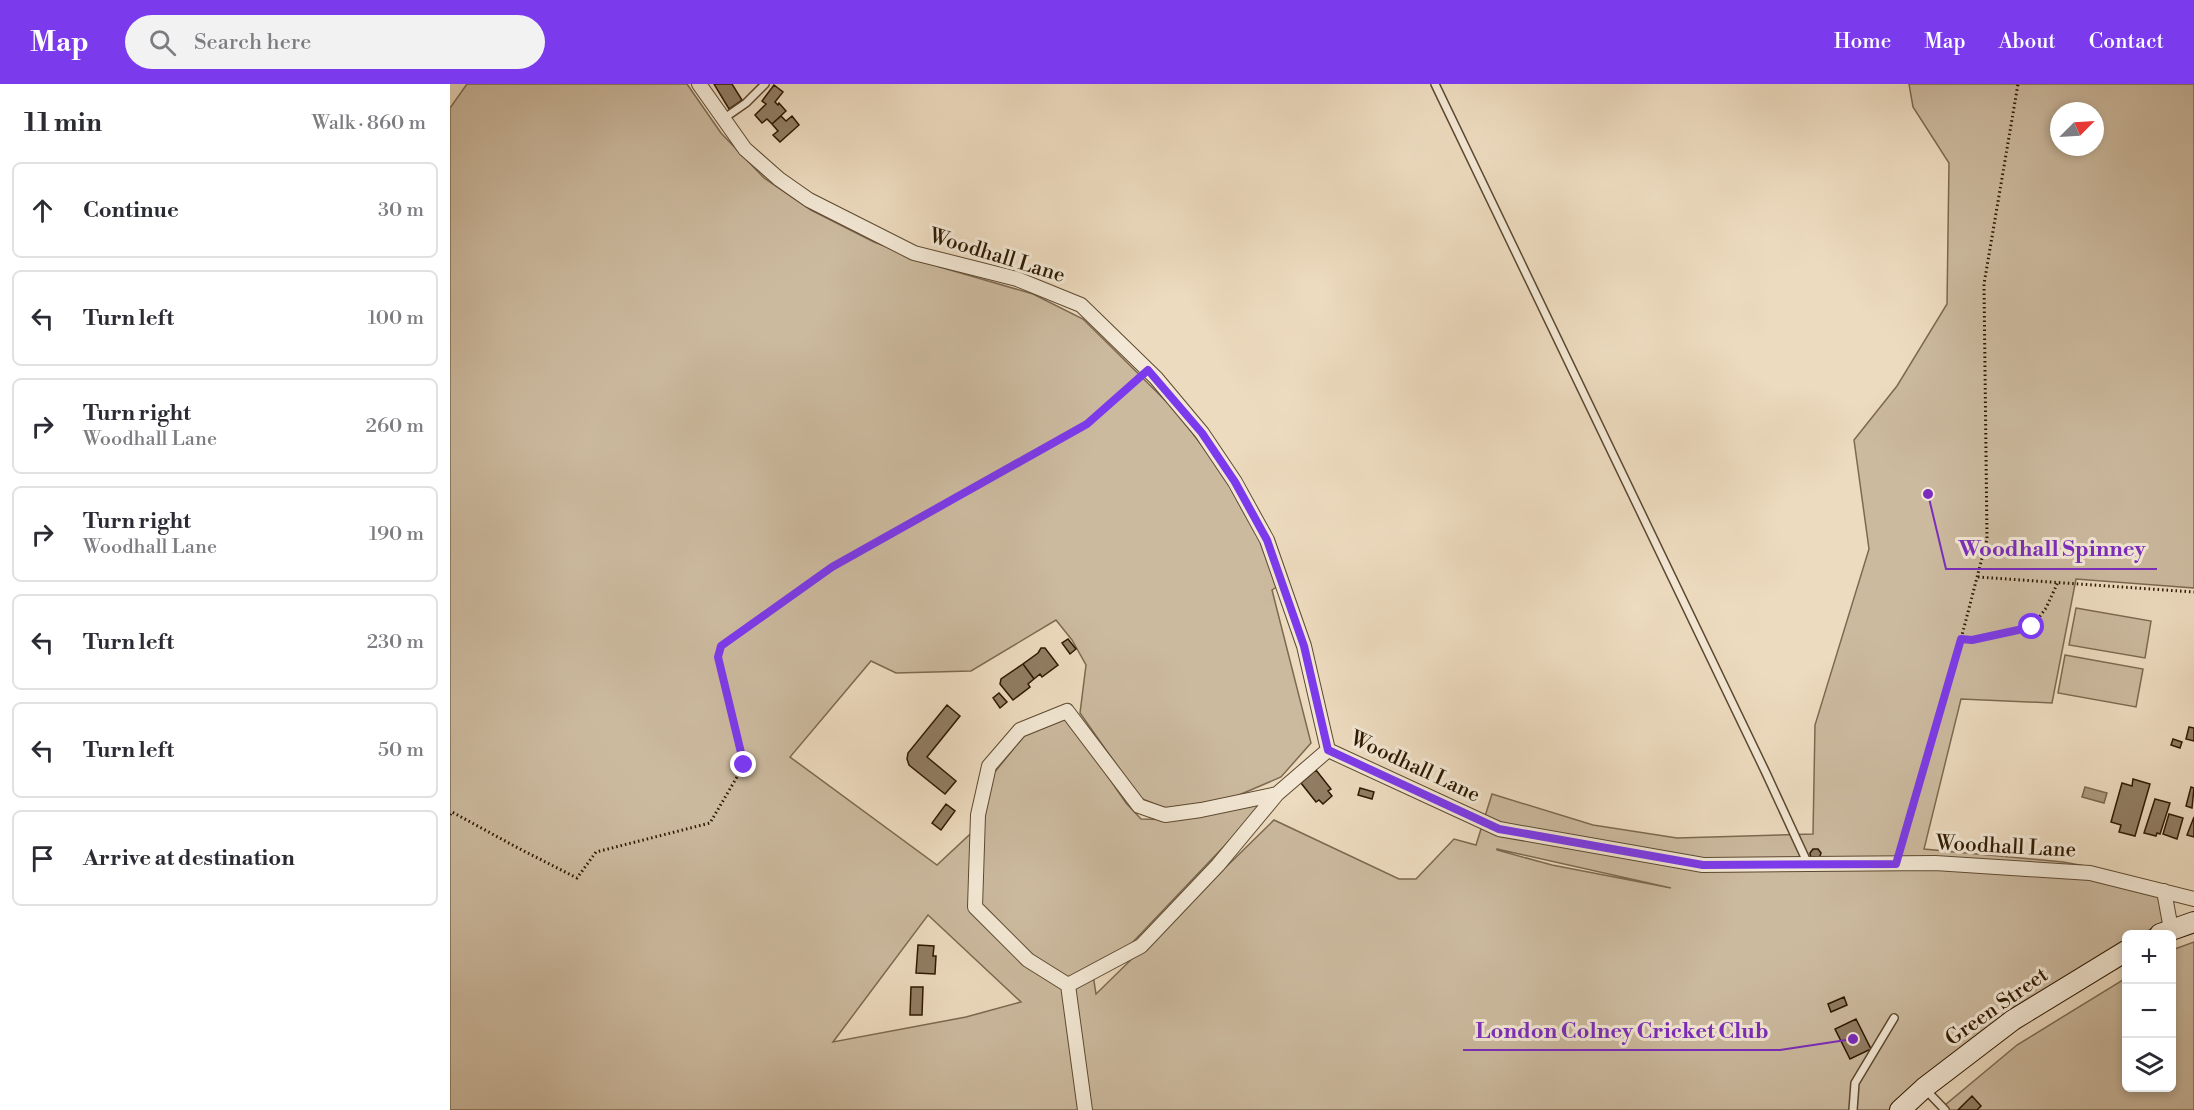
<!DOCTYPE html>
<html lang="en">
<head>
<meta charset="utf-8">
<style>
  body { margin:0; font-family:"Libre Bodoni",serif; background:#f2f2f3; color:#2b2b33 }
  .controls { position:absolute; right:18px; bottom:18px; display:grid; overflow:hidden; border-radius:9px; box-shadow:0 3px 9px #0003 }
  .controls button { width:54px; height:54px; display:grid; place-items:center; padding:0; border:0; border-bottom:2px solid #e1e1e2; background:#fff; color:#2b2b33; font:30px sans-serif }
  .compass { position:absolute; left:1600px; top:18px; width:54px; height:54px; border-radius:50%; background:#fff; box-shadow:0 3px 9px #0003; rotate:66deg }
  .stop { position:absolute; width:18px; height:18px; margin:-14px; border:4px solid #7c3aed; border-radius:50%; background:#fff }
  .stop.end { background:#7c3aed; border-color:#fff; box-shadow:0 2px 6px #0008 }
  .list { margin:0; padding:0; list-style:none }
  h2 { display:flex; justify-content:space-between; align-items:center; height:78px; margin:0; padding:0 24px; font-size:26px }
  h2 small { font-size:20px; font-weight:400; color:#7c7c81 }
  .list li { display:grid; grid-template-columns:39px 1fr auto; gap:18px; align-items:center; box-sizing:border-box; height:96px; margin:0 12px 12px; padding:0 12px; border:2px solid #e1e1e2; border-radius:9px }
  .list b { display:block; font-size:22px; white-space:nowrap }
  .list p { margin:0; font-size:20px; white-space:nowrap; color:#7c7c81 }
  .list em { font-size:20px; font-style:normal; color:#7c7c81 }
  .icon { flex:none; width:33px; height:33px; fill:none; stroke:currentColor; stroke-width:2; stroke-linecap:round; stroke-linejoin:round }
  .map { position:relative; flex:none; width:1744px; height:1026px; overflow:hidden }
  header { display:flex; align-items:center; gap:36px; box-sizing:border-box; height:84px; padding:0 30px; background:#7c3aed; color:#fff }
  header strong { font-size:28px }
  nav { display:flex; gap:33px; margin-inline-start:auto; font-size:21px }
  .search { width:420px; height:54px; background:#f2f2f3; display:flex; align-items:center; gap:15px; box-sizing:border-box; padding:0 21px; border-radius:33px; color:#7c7c81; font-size:22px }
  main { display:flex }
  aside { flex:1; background:#fff }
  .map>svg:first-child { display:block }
  .green { fill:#ccba9f; stroke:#7c6950; stroke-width:1.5; fill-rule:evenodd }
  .water { fill:#ac997e; stroke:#79654c; stroke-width:1.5 }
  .building { fill:#917d63; stroke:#2d1800; stroke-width:1.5 }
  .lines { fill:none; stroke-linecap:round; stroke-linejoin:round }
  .service-casing { stroke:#5d4930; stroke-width:10 }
  .minor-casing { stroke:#5d4930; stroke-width:16 }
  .secondary-casing { stroke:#2d1800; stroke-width:22 }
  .path { stroke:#2d1800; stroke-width:3; stroke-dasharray:1.5 3; stroke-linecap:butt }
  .service { stroke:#f3e8d5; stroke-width:7 }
  .minor { stroke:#f3e8d5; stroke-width:14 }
  .secondary { stroke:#f3e8d5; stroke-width:20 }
  .route { stroke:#7c3aed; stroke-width:8 }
  .labels { text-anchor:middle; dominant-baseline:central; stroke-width:6; stroke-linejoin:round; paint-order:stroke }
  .street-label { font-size:21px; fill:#2d1800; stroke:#f3e8d5 }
  .leader { fill:none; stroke:#7b2cbf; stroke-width:2 }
  .callout-dot { fill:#7b2cbf; stroke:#f3e8d5; stroke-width:2 }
  .callout-label { font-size:22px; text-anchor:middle; font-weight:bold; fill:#7b2cbf; stroke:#f3e8d5; stroke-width:6; stroke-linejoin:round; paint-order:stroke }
</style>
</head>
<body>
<header>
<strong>Map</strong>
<div class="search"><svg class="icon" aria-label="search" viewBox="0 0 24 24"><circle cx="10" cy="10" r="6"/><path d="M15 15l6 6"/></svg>Search here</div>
<nav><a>Home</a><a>Map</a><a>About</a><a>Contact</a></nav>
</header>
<main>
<aside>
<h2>11 min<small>Walk · 860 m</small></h2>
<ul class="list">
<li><svg class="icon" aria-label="ahead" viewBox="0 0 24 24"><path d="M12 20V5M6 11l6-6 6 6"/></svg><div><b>Continue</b></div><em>30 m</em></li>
<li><svg class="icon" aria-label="left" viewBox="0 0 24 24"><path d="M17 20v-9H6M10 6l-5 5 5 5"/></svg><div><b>Turn left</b></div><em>100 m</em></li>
<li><svg class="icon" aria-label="right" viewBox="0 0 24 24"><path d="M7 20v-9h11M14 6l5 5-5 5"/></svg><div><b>Turn right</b><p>Woodhall Lane</p></div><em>260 m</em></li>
<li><svg class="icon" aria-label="right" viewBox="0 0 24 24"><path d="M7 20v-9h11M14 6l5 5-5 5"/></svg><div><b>Turn right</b><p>Woodhall Lane</p></div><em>190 m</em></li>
<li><svg class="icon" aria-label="left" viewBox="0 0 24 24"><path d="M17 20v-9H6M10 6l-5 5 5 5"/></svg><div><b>Turn left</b></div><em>230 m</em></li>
<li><svg class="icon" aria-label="left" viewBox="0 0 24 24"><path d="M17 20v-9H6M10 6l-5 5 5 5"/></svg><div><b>Turn left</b></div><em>50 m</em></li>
<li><svg class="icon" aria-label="arrive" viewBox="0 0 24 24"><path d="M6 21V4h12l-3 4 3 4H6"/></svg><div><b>Arrive at destination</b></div></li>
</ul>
</aside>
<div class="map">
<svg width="1744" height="1026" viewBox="0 0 1744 1026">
  <rect width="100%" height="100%" fill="#eddbbf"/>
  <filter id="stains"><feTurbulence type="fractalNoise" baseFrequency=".00333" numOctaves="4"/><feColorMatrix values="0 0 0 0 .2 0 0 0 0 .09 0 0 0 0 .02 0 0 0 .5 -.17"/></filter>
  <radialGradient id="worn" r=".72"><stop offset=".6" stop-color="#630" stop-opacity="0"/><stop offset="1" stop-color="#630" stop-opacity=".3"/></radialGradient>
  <path class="green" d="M17,0H237L271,49L314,94L361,126L424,158L490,183L583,210L633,235L726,327L779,398L808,449L828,502L822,506L861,659L831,693L782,714L717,725L690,714L630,629L636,581L622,556L606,536L521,587L446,589L421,577L340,673L487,781L533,738L544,689L574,652L618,634L676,719L691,735L730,736L818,716L681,860L642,884L646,910L824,736L949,795H966L1004,755L1026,761L1042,710L1143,741L1227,754L1363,750L1365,641L1419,465L1404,356L1447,302L1497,220L1499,79L1463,23L1459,0H1744V504L1626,495L1602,619L1511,615L1474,765L1613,778L1646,784L1709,810L1717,836L1692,850H1676V859L1442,1026H0V24ZM1609,27H1645V63H1609ZM1047,766V765L1221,804L1102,781ZM478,831L571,918L516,933L383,958Z
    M1626,524L1701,537L1695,574L1619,561Z
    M1615,571L1693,585L1686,623L1608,609Z
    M1744,858V1026H1489L1567,961L1676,894V1004H1722V866Z"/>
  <path class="water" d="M1635,703L1657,709L1654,719L1632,713Z"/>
  <path class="building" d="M264,0H282L292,16L279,25Z
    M324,1L333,8L325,18L328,21L329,19L336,27L322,40L317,35L312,39L305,31L316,20L312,17Z
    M331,32L336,37L342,32L349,41L330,58L323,51L328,47L322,40Z
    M618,555L626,565L620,570L612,559Z
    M591,564H595L608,581L592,593L590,590L584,595L573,580L588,569Z
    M573,580L584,595L578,600L580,603L563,616L550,600L551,595Z
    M549,609L557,618L550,624L543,614Z
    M497,621L510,632L477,673L506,697L495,710L459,681L457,675L458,669Z
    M1739,643L1744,644V657L1736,655Z
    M1723,655L1732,658L1730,664L1721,661Z
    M866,686L881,705L878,707L882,712L873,720L869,716L866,718L851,699Z
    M1683,695L1700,700L1685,752L1669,748L1671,741L1661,738L1672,699L1682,702Z
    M1741,703L1744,704L1742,724L1736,722Z
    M910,704L924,708L922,715L908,711Z
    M1705,715L1720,719L1710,750L1707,749L1706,752L1694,749Z
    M496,720L505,727L491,746L482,739Z
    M1719,730L1733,734L1727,755L1713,750Z
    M1744,733V753L1737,751Z
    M1363,765H1368L1371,769L1369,775H1361L1360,769Z
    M468,861L484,862L483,872H486L485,890L466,889Z
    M461,903H473L472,931H460Z
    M1394,913L1397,921L1381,928L1378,920Z
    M1406,935L1421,965L1400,975L1385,945Z
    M1522,1012L1531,1022L1527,1026H1508Z"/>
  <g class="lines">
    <g class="service-casing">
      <path id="service" d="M985,0L1316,689L1358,780
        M273,35L296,19L315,0
        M1476,1006L1495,1026
        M1403,1026L1405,999L1444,934"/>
    </g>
    <g class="minor-casing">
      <path id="minor" d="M249,0L295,65L329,95L359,116L464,169L567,195L631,221L706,294L752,349L785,398L817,456L854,562L878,666L1049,745L1253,781L1485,779L1640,789L1744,815
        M1714,807L1721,845
        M618,901L691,862L768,781L827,710L878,666
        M635,1026L618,901L578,876L525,823L528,731L539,682L570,646L617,627L689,722L715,731L751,726L827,710"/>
    </g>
    <g class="secondary-casing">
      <path id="secondary" d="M1710,850L1744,838
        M1450,1026L1474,1004L1563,936L1676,867"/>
    </g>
    <path class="path" d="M1528,493L1744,508
      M1511,555L1522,556L1582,543L1596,524L1608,498
      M0,731L2,728L68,764L127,794L146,768L260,739L294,681L269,573L271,562L382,483L637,341L687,296
      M1450,766L1511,555L1537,455L1534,200L1568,0"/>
    <use href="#service" class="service"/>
    <use href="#minor" class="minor"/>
    <use href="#secondary" class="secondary"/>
  </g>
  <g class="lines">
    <path class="route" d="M294,681L268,573L271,562L382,483L637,340L698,286L752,349L785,398L817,456L854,562L878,666L1049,745L1253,781L1446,780L1511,555L1522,556L1582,543"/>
  </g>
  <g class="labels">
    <g class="street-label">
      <text transform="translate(547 172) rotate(17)">Woodhall Lane</text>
      <text transform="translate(965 683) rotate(25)">Woodhall Lane</text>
      <text transform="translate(1556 763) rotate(3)">Woodhall Lane</text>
      <text transform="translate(1547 923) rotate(-35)">Green Street</text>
    </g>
  </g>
  <path class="leader" d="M1478 410L1496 485H1707M1403 955L1330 966H1013"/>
  <g class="callout-dot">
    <circle cx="1478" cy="410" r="6"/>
    <circle cx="1403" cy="955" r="6"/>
  </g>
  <g class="callout-label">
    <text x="1602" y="472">Woodhall Spinney</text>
    <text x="1172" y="954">London Colney Cricket Club</text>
  </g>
  <rect width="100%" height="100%" filter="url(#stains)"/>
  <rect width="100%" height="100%" fill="url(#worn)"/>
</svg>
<div class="controls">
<button>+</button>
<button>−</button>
<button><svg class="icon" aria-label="layers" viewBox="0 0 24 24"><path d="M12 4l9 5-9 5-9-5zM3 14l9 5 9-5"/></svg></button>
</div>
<svg class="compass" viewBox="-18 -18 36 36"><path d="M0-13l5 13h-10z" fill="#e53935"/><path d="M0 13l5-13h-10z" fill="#7c7c81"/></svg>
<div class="stop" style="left:1582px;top:543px"></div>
<div class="stop end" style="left:294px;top:681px"></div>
</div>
</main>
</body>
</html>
